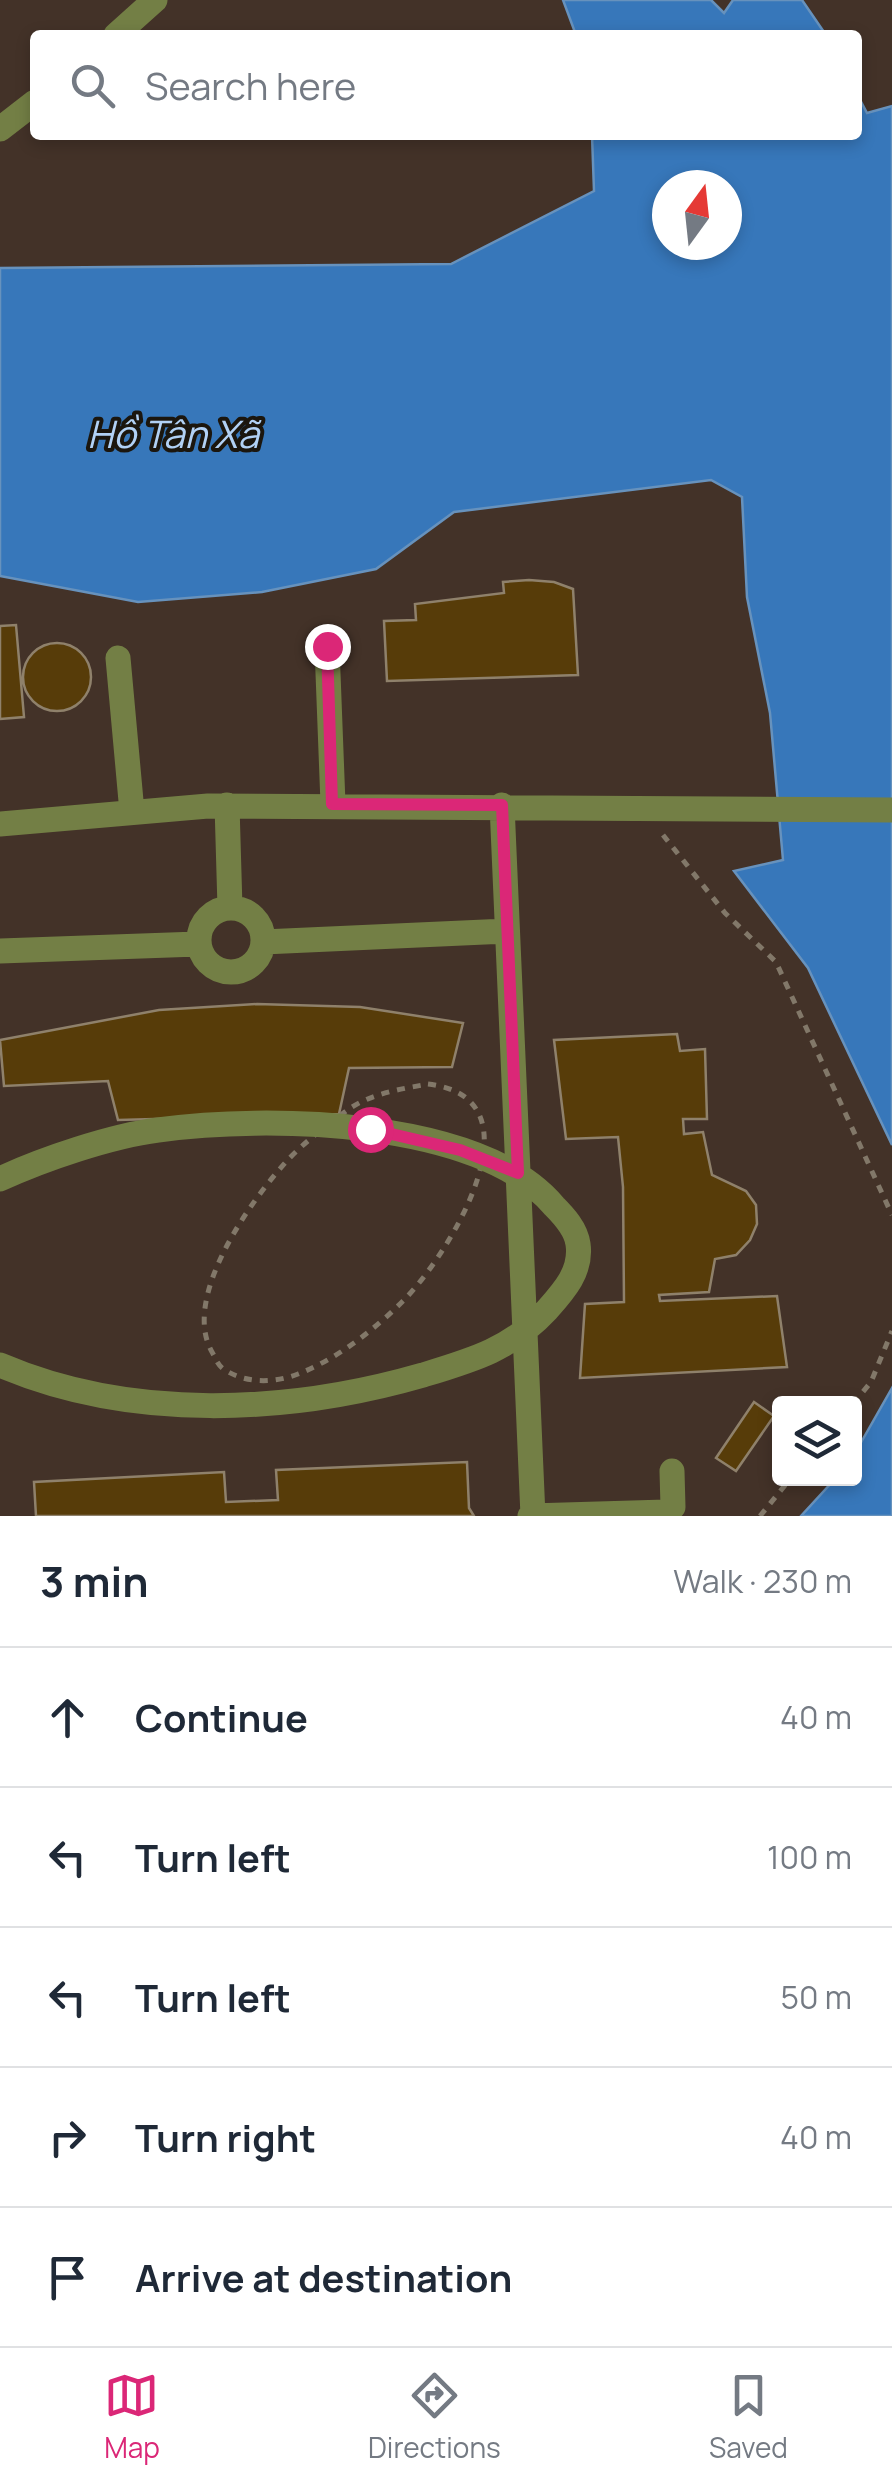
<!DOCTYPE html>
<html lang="en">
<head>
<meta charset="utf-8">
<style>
  body { margin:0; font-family:Manrope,sans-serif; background:#f2f2f3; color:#1f2937 }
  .controls { position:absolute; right:30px; bottom:30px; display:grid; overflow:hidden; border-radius:10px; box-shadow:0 5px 15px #0003 }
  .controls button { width:90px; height:90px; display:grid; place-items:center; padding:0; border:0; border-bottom:2px solid #e0e1e3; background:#fff; color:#1f2937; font:50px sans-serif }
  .compass { position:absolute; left:652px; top:170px; width:90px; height:90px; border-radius:50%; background:#fff; box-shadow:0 5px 15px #0003; rotate:15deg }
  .stop { position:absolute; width:30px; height:30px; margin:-22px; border:8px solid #db2777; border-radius:50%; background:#fff }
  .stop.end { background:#db2777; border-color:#fff; box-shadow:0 2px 10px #0008 }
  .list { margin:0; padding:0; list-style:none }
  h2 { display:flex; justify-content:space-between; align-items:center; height:130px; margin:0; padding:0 40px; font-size:42px }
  h2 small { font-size:32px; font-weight:400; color:#747a83 }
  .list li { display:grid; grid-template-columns:65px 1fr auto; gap:30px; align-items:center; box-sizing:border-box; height:140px; padding:0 40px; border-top:2px solid #e0e1e3 }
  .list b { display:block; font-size:38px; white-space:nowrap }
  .list em { font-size:32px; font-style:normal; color:#747a83 }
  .icon { flex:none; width:55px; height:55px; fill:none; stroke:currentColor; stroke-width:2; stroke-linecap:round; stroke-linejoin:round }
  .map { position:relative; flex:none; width:892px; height:1516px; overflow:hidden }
  .search { position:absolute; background:#fff; box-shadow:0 5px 15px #0003; left:30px; right:30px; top:30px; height:110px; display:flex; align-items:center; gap:25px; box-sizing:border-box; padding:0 35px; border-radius:10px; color:#747a83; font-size:38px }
  .sheet { height:830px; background:#fff }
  nav { display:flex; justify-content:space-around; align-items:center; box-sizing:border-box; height:140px; border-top:2px solid #e0e1e3; background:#fff; font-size:28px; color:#747a83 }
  nav a { display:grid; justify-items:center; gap:5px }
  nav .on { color:#db2777 }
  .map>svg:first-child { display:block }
  .industrial { fill:#433228; fill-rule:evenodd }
  .water { fill:#3777ba; stroke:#6792bd; stroke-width:2.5; fill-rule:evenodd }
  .building { fill:#573c09; stroke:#8f816b; stroke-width:2.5 }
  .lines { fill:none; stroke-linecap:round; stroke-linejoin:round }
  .path { stroke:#827869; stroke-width:5; stroke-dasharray:8 8; stroke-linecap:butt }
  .minor { stroke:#737f45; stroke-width:25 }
  .route { stroke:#db2777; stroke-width:12 }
  .labels { text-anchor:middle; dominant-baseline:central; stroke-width:8; stroke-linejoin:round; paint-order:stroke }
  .water-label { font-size:38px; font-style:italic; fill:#b1d1f5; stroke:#1b160e }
</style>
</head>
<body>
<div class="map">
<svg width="892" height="1516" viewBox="0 0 892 1516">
  <rect width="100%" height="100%" fill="#392d1a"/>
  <path class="industrial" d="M0,0H892V1516H0ZM35,35H857V135H35ZM667,185H727V245H667ZM780,1404H854V1478H780Z"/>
  <path class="water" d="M563,0H711L724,13L733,0H802L826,35H576Z
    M857,94L867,113L892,106V1145L808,968L734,871L783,860L770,713L747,597L742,497L711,480L454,512L376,569L262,592L138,602L0,576V268L451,264L594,191L592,135H857ZM667,185H727V245H667Z
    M892,1388V1516H801L835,1479L854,1478L855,1453Z"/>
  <path class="building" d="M529,580L554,582L573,589L578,675L387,681L384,621L416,620L415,604L504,593L503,582Z
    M16,625L24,717L0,719V626Z
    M23 677a34 34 0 1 1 68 0a34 34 0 1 1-68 0Z
    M257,1004L360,1007L463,1023L452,1067L349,1068L339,1114L118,1120L108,1081L4,1086L0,1040L159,1010Z
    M677,1034L680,1051L705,1049L707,1119H683L684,1134L703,1132L712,1175L746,1191L756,1205L757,1224L750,1240L736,1255L715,1259L709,1292L659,1295L660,1301L777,1296L787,1367L580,1378L585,1304L624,1302L623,1187L618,1137L566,1139L554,1040Z
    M754,1402L774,1416L736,1471L716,1458Z
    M467,1462L469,1508L474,1516H36L34,1482L224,1472L226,1502L278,1500L276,1470Z"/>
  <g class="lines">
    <path class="path" d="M663,835L725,913L776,962L892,1215
      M428,1084C546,1098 449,1255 403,1301C374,1330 337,1359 298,1374C274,1383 247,1384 225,1370C218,1366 216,1359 212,1352C181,1298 250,1202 285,1163C302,1144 328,1124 349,1109C372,1093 402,1089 428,1084Z
      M853,1404L871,1382L892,1331
      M760,1516L791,1478"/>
    <path class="minor" d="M116,35L155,0
      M0,129L35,102
      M327,647L333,804
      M118,658L132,812
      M227,805L230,908
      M502,805L533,1516
      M0,824L208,806L892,810
      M199 940a32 32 0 1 1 64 0a32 32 0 1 1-64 0Z
      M263,942L507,931
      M0,951L198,944
      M0,1179C43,1159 111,1136 158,1130C265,1115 480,1118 554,1206C564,1216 576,1229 578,1244C582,1271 564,1291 547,1310C511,1349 473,1360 423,1375C288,1414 131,1421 0,1365
      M530,1516L666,1512L673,1507L672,1471"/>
  </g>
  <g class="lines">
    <path class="route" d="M327,646L332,804L502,805L518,1173L460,1150L370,1129"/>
  </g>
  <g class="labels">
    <g class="water-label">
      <text x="173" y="433">Hồ Tân Xã</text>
    </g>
  </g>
</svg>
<div class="controls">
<button><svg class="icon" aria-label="layers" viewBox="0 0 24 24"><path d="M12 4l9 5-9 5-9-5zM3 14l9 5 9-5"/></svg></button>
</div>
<svg class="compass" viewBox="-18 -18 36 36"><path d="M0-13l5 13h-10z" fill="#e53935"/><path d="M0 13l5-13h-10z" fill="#747a83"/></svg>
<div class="stop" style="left:370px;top:1129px"></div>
<div class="stop end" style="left:327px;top:646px"></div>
<div class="search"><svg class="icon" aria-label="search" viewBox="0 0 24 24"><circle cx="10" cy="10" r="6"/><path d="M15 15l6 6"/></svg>Search here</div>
</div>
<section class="sheet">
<h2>3 min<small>Walk · 230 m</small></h2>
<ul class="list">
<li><svg class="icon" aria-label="ahead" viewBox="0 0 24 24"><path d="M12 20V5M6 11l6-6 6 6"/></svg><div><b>Continue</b></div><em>40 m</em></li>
<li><svg class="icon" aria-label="left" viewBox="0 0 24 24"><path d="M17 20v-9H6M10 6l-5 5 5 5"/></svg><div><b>Turn left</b></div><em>100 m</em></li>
<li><svg class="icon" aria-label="left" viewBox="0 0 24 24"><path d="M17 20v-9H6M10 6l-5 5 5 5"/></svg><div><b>Turn left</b></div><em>50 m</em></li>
<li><svg class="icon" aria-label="right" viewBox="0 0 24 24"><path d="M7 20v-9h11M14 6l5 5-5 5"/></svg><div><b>Turn right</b></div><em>40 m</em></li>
<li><svg class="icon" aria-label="arrive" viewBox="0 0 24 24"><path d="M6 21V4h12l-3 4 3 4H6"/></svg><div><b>Arrive at destination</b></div></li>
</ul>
</section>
<nav>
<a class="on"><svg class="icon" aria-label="map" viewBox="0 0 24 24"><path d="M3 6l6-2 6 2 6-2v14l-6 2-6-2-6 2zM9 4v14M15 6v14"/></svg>Map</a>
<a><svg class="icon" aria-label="directions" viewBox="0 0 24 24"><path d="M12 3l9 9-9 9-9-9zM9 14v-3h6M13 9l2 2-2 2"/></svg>Directions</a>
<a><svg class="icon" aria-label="saved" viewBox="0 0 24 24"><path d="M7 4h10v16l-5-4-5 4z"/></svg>Saved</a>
</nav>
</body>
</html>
